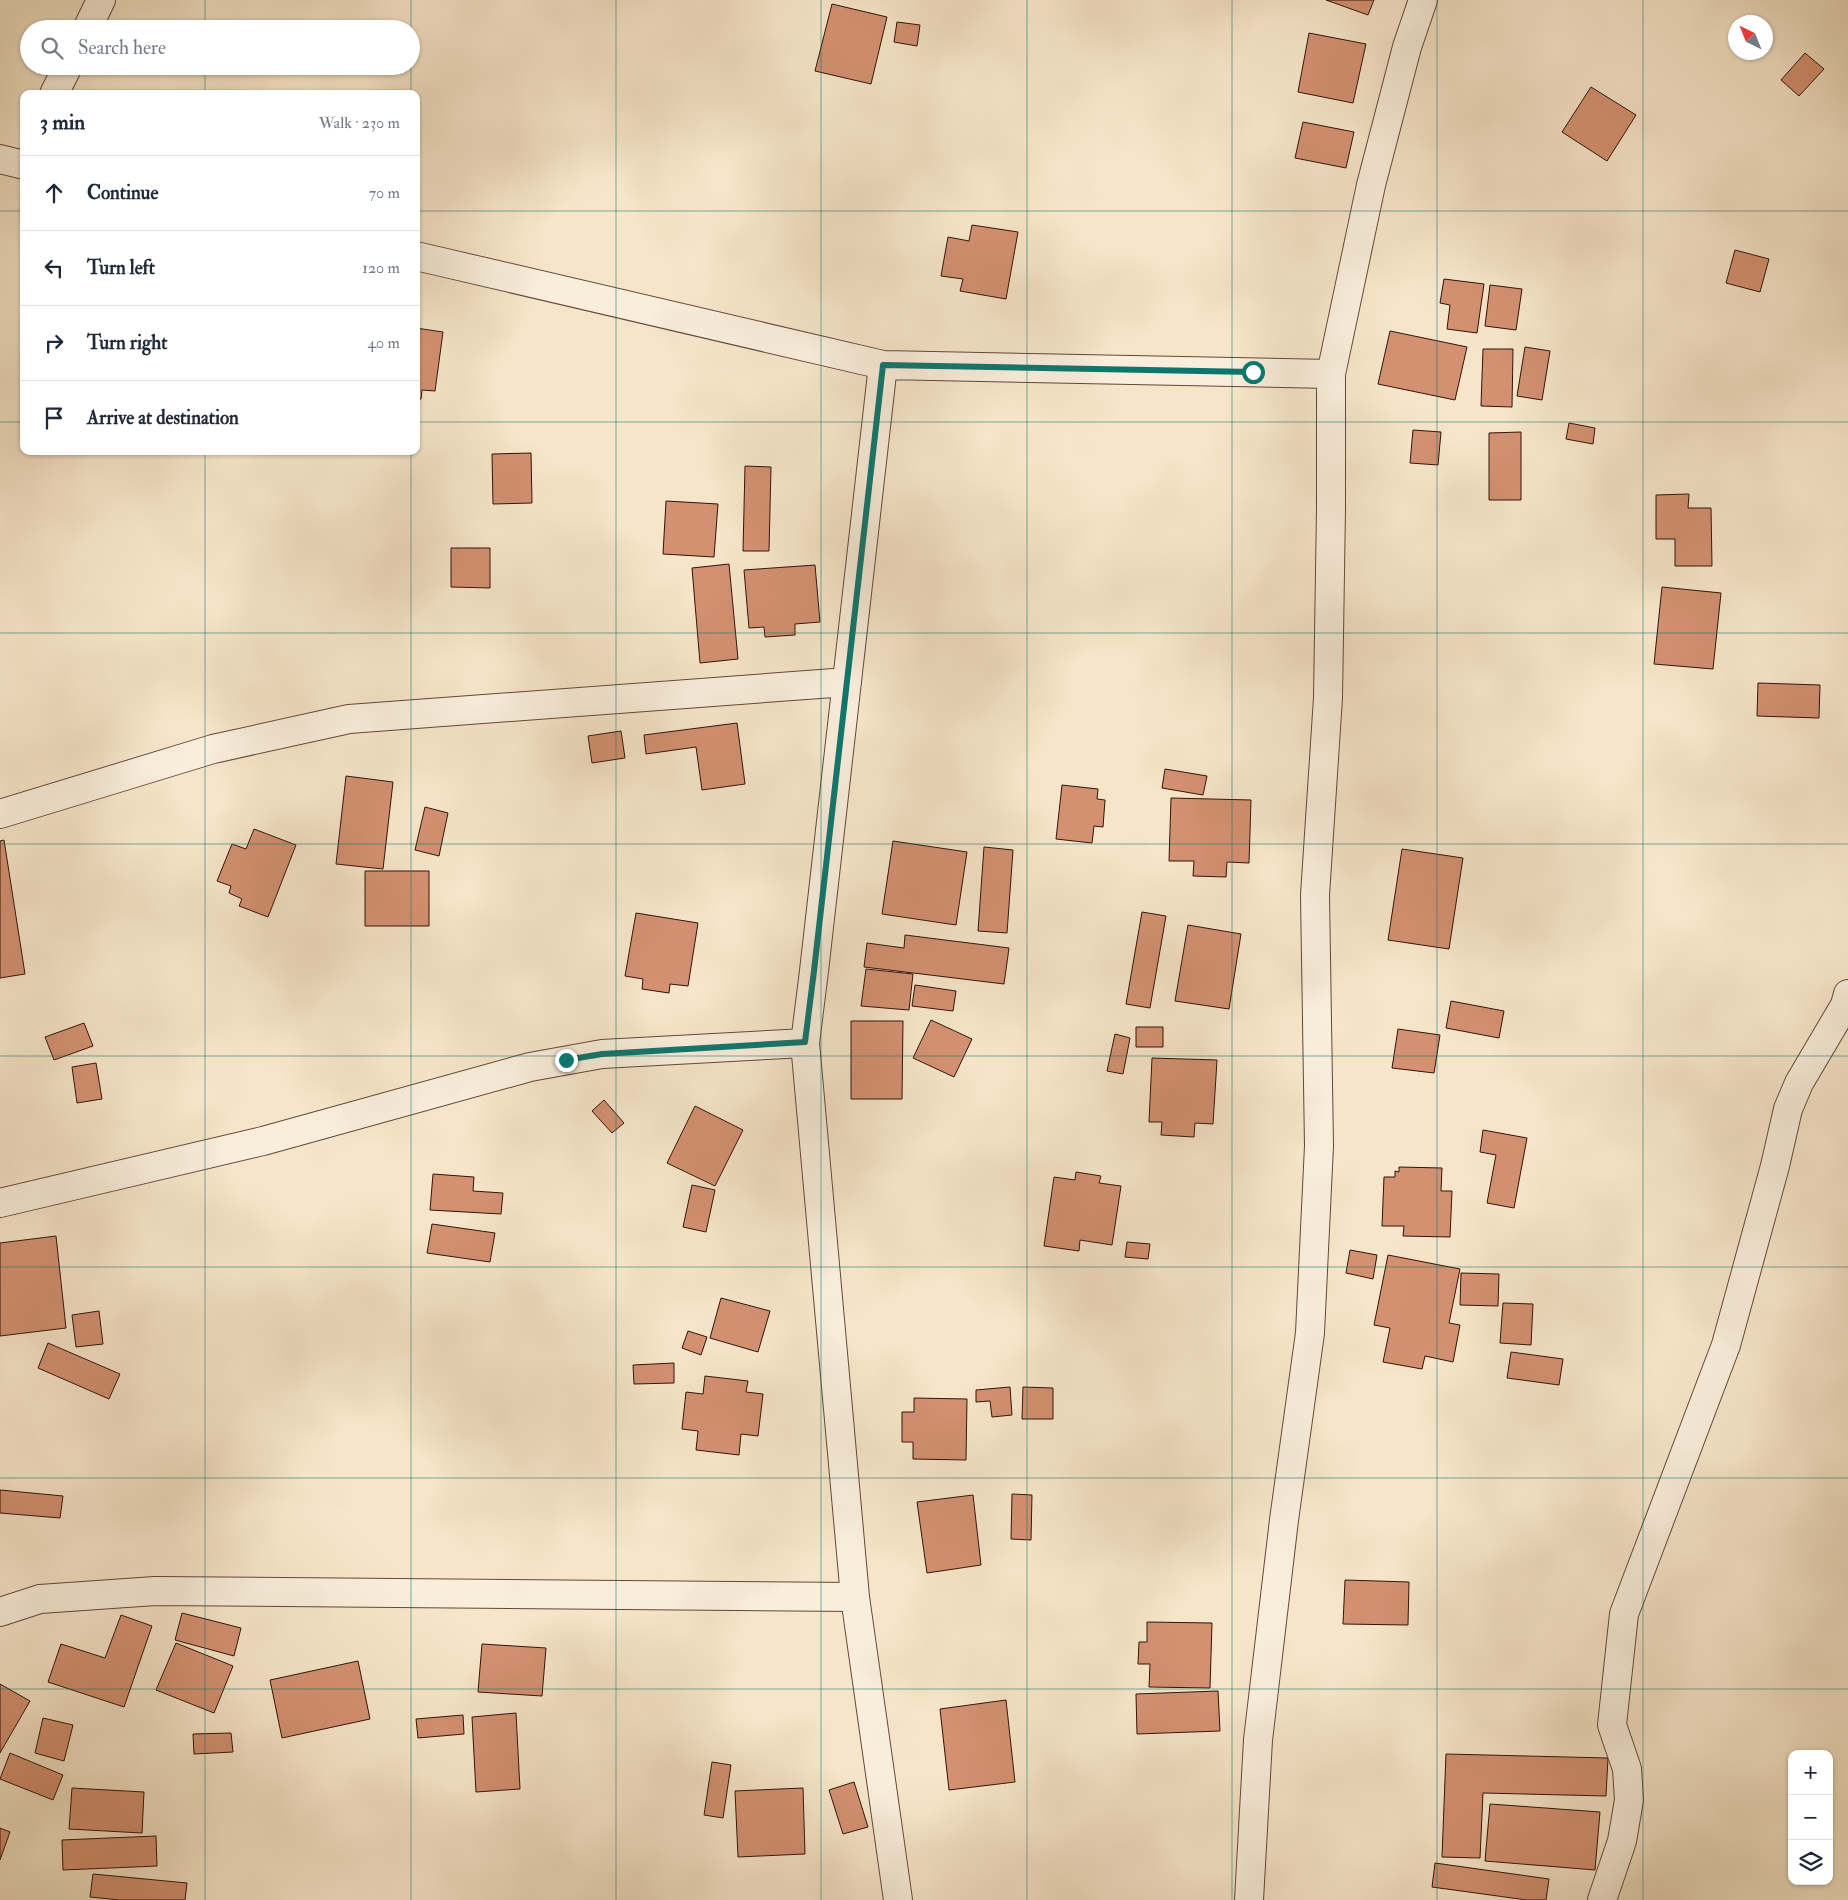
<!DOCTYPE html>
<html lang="en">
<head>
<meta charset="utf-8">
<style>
  body { margin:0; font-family:"IM FELL Double Pica",serif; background:#f2f2f3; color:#1f2937 }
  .controls { position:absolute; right:15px; bottom:15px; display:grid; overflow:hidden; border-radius:10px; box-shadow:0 1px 4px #0004 }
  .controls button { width:45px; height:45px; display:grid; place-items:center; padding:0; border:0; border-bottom:1px solid #e0e1e3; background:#fff; color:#1f2937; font:25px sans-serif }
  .compass { position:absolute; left:1728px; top:15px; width:45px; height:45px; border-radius:50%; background:#fff; box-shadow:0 1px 4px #0004; rotate:317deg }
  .stop { position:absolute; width:15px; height:15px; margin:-11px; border:4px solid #0f766e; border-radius:50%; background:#fff }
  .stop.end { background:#0f766e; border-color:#fff; box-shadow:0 1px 5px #0008 }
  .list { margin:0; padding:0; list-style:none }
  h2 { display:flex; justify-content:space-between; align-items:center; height:65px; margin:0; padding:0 20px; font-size:21px }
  h2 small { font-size:16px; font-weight:400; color:#747a83 }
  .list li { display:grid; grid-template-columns:32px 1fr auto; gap:15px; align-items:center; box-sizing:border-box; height:75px; padding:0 20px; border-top:1px solid #e0e1e3 }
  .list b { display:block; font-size:19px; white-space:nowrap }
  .list em { font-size:16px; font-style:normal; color:#747a83 }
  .icon { flex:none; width:28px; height:28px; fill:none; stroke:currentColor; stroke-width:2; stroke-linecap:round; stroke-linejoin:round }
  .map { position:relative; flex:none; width:1848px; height:1900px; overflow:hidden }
  .search { position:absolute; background:#fff; box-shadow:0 1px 4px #0004; left:20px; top:20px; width:400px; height:55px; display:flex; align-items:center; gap:12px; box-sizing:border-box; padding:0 18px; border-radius:28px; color:#747a83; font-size:19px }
  .panel { position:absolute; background:#fff; box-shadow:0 1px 4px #0004; left:20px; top:90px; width:400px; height:365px; border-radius:10px }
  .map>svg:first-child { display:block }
  .building { fill:#d39172; stroke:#321307 }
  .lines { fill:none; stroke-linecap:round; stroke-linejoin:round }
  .street-casing { stroke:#634838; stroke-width:30 }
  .street { stroke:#f9eedc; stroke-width:28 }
  .route { stroke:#0f766e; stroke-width:6 }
  .grid { fill:none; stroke:#0f766e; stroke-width:1; stroke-opacity:0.55 }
</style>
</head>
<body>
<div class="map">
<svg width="1848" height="1900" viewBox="0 0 1848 1900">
  <rect width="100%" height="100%" fill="#f6e5c9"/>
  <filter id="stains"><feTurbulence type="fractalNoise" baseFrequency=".004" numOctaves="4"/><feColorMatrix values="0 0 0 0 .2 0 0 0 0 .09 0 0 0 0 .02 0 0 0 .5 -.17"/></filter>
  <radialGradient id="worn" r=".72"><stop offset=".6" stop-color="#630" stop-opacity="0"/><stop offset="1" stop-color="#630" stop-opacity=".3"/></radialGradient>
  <path class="building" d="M1326,0H1374L1368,15Z
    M832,4L887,17L871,84L815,71Z
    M897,22L920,25L917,46L894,42Z
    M1309,33L1366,44L1353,103L1298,92Z
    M1805,53L1824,69L1799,96L1781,80Z
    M1591,87L1636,115L1607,161L1562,132Z
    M1303,122L1354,132L1346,168L1295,158Z
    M972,225L1018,232L1006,299L960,291L963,279L941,276L948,237L969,241Z
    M1735,250L1769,259L1760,292L1726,283Z
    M1444,279L1484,284L1477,333L1447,329L1450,305L1440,303Z
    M1490,285L1522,289L1516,330L1485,326Z
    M416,328L443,332L435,391L422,390L421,399H416Z
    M1390,331L1467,347L1455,400L1378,384Z
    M1525,347L1550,351L1542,400L1517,396Z
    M1483,349H1513L1512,407L1481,406Z
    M1569,423L1595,428L1593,444L1566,439Z
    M1413,430L1441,432L1438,465L1410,463Z
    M1521,432V500H1489V433Z
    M531,453L532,503L493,504L492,454Z
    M745,466L771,467L769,551H743Z
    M1689,494L1688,508H1711L1712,566H1675V539H1656V495Z
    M666,501L718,504L714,557L663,554Z
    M451,548H490V588L451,587Z
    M729,564L738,659L700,663L692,568Z
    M815,565L820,622L795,624V635L765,637L764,627L749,628L744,570Z
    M1662,587L1721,593L1713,669L1654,664Z
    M1758,683L1820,685L1819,718L1757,716Z
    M737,723L745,784L702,790L696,747L646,754L644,735Z
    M621,731L625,758L592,763L588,736Z
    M1165,769L1207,776L1203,795L1162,788Z
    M346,776L393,782L383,869L336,864Z
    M1062,785L1098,789L1097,799L1105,800L1103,827L1094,826L1092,843L1056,839Z
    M1171,798L1251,800L1249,863L1227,862L1226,877L1193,876L1194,861H1169Z
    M425,807L448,813L439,856L415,850Z
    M254,829L296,845L268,917L239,906L242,899L229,893L231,886L217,881L232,844L246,849Z
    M4,840L25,974L0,978V841Z
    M893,841L967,852L956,925L882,914Z
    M984,847L1013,850L1007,933L978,931Z
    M1402,849L1463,858L1449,949L1388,940Z
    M365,871H429V926H365Z
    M1142,912L1166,916L1150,1008L1126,1004Z
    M636,913L698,923L688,986L670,984L669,993L642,989L643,979L625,976Z
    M1188,925L1241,934L1229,1009L1175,1001Z
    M905,935L1009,948L1004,984L864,967L867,943L904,948Z
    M866,969L913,974L909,1010L861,1006Z
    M915,985L956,991L953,1011L912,1006Z
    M1451,1001L1504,1011L1499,1038L1446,1028Z
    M931,1020L972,1039L954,1077L913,1058Z
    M851,1021H903L902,1099H851Z
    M84,1023L93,1046L54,1060L45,1037Z
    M1136,1027H1163V1047H1136Z
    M1398,1029L1440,1035L1434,1073L1392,1068Z
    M1115,1034L1130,1038L1123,1074L1107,1071Z
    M1152,1058L1217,1060L1213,1124L1195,1123L1194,1137L1161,1135L1162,1122H1149Z
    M96,1063L102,1099L77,1103L72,1067Z
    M604,1100L624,1123L612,1133L592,1111Z
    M695,1106L743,1130L715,1186L667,1163Z
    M1483,1130L1527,1138L1514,1208L1487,1203L1496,1155L1480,1152Z
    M1399,1167L1442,1168L1441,1191H1452L1450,1237L1403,1236L1404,1226H1382L1384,1177H1395V1171L1399,1172Z
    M1076,1172L1101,1176L1099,1183L1121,1186L1112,1245L1080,1240L1079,1251L1044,1246L1054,1177L1075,1180Z
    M433,1174L474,1177L473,1191L503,1193L501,1214L430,1210Z
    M692,1185L715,1190L706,1232L683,1227Z
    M432,1224L495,1233L490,1262L427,1253Z
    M56,1236L66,1328L0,1336V1243Z
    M1127,1242L1150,1244L1148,1259L1125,1257Z
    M1350,1250L1377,1255L1373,1279L1346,1273Z
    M1388,1255L1460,1269L1449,1323L1460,1325L1453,1362L1425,1356L1422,1369L1383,1362L1390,1328L1374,1325Z
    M1461,1273L1499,1274L1498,1306L1460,1305Z
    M721,1298L770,1311L758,1352L710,1338Z
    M1503,1303L1533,1304L1531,1345L1500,1343Z
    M99,1311L103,1344L76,1347L72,1315Z
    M688,1331L707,1337L701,1355L682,1348Z
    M48,1343L120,1374L109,1399L38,1368Z
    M1511,1352L1563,1359L1559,1385L1507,1378Z
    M674,1363V1383L634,1384L633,1365Z
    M705,1376L748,1381L746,1392L763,1394L758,1436L741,1434L739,1455L696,1450L698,1431L682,1429L686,1392L703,1394Z
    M1010,1387L1012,1415L992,1417L990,1401L976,1402V1390Z
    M1023,1387L1053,1388V1419H1022Z
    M914,1398L967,1399L966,1460L913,1459V1442H902V1412H914Z
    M0,1490L63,1496L60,1518L0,1513Z
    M1012,1494L1032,1495L1031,1540L1011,1539Z
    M973,1495L981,1565L927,1573L917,1502Z
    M1345,1580L1409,1582L1408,1625L1343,1624Z
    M182,1613L241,1628L234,1656L175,1640Z
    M121,1615L152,1626L124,1707L48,1682L61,1644L105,1658Z
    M1147,1622L1212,1623L1210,1688L1149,1687L1150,1664H1138L1139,1642H1147Z
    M176,1643L233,1666L214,1713L156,1690Z
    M482,1644L546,1648L542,1696L478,1692Z
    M358,1661L370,1719L282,1738L270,1680Z
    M0,1684L30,1701L0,1753Z
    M1218,1691L1220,1731L1137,1734L1136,1694Z
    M1006,1700L1015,1782L949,1790L940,1709Z
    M516,1713L520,1789L476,1792L472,1717Z
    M463,1715L464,1734L418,1738L416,1719Z
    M43,1718L73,1725L64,1761L35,1753Z
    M231,1733L233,1752L194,1754L193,1734Z
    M10,1753L63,1775L53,1800L0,1779Z
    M1446,1754L1608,1758L1606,1796L1483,1793L1480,1858L1442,1857Z
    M712,1762L731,1765L723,1818L704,1815Z
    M854,1782L868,1827L843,1834L829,1790Z
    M72,1788L144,1792L142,1833L69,1829Z
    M803,1788L805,1854L738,1857L735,1791Z
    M1490,1804L1600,1812L1595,1870L1485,1861Z
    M0,1828L10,1832L0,1860Z
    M156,1836L157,1866L63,1870L62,1840Z
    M1435,1863L1549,1879L1546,1900H1527L1432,1887Z
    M93,1874L187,1883L185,1900H120L90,1897Z"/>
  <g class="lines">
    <g class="street-casing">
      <path id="street" d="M87,29L101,0
        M54,94L68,66
        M0,159L24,165
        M416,256L883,365L1331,374
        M883,365L814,971L805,1043L855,1597L898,1900
        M0,814L213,749L349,719L847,682
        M0,1203L263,1141L530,1067L602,1054L805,1043
        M0,1612L40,1599L155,1591L855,1597
        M1249,1900L1258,1740L1284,1520L1310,1333L1319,1146L1315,895L1328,698L1331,509V374L1371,185L1407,47L1423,0
        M1602,1900L1622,1841L1629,1800L1627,1769L1612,1725L1624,1614L1726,1345L1775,1166L1788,1109L1799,1083L1845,1005L1848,994"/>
    </g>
    <use href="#street" class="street"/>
  </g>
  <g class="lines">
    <path class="route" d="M566,1060L602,1054L805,1042L814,971L883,365L1253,372"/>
  </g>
  <path class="grid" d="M205,0V29M411,0V29M616,0V1900M821,0V1900M1027,0V1900M1232,0V1900M1437,0V1900M1643,0V1900M205,66V94M411,66V94M0,211H24M416,211H1848M0,422H24M416,422H1848M205,451V1900M411,451V1900M0,633H1848M0,844H1848M0,1056H1848M0,1267H1848M0,1478H1848M0,1689H1848"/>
  <rect width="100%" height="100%" filter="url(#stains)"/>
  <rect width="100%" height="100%" fill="url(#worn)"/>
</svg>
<div class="controls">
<button>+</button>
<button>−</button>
<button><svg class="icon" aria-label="layers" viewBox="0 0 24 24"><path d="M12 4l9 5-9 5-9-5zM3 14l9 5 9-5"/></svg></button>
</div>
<svg class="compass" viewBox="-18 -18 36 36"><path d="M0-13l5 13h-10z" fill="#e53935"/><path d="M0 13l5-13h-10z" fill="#747a83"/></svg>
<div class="stop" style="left:1253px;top:372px"></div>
<div class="stop end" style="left:566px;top:1060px"></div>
<div class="search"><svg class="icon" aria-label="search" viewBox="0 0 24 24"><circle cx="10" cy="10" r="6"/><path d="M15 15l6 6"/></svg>Search here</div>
<section class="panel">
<h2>3 min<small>Walk · 230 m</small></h2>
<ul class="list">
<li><svg class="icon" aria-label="ahead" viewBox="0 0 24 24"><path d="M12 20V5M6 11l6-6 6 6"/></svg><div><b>Continue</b></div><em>70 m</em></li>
<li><svg class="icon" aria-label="left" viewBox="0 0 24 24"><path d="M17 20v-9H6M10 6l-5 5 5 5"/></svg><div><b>Turn left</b></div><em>120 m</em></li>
<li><svg class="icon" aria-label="right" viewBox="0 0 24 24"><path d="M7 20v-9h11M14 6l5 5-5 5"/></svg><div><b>Turn right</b></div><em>40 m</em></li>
<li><svg class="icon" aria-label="arrive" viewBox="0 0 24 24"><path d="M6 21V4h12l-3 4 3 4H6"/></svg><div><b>Arrive at destination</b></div></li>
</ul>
</section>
</div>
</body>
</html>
